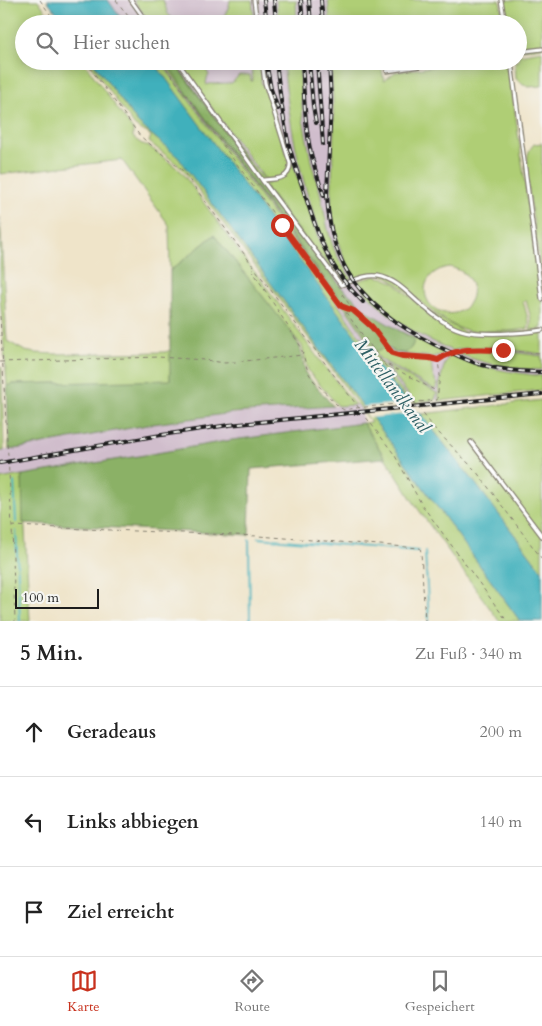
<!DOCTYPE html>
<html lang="de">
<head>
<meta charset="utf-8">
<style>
  body { margin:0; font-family:Cardo,serif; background:#f6f6f6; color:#222 }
  .scale { position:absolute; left:15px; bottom:12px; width:84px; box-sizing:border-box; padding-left:5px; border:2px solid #1c1c1c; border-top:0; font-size:14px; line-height:18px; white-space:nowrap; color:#1c1c1c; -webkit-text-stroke:4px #f6f6f2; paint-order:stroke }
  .stop { position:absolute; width:15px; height:15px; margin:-11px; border:4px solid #c8321e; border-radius:50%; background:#fff }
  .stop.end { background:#c8321e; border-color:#fff; box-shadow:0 1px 5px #0008 }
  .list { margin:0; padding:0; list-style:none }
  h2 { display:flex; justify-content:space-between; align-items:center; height:65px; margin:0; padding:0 20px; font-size:21px }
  h2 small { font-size:16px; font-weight:400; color:#767676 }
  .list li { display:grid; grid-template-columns:32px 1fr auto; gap:15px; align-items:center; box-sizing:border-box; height:90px; padding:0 20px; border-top:1px solid #e0e0e0 }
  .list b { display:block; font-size:19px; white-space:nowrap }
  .list em { font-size:16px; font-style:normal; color:#767676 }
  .icon { flex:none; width:28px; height:28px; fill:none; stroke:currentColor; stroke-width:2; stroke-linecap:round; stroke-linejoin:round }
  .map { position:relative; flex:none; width:542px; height:621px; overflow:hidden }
  .search { position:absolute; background:#fff; box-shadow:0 2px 12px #0003; left:15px; right:15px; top:15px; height:55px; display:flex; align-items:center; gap:12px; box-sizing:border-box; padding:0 18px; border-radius:28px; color:#767676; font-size:19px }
  .sheet { height:335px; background:#fff }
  nav { display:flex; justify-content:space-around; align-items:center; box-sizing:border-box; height:70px; border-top:1px solid #e0e0e0; background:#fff; font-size:14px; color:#767676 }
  nav a { display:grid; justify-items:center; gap:2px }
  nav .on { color:#c8321e }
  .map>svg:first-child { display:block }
  .industrial { fill:#d0bdcc }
  .green { fill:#afce75; stroke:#667548; fill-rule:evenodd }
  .forest { fill:#8bb166; stroke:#546641 }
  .water { fill:#41b0bc; stroke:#2e666c }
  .pier { fill:#efe4c9 }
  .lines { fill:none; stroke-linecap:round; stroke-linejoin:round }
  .stream { stroke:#41b0bc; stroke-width:2 }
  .service-casing { stroke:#868072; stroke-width:5.5 }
  .path { stroke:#868072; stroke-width:1; stroke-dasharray:4 4; stroke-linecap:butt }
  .service { stroke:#fff; stroke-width:3 }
  .rail-casing { stroke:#1c1c1c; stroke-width:4 }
  .rail { stroke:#f6f6f2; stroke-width:2; stroke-dasharray:5.5; stroke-linecap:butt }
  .path-bridge { stroke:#868072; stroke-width:1; stroke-dasharray:4 4; stroke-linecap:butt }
  .route { stroke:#c8321e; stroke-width:6 }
  .labels { text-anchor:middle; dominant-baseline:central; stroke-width:4.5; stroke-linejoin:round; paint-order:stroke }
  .water-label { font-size:18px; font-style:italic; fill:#2d5f64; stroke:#f6f6f2 }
</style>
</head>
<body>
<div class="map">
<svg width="542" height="621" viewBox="0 0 542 621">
  <rect width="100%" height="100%" fill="#f6f6f2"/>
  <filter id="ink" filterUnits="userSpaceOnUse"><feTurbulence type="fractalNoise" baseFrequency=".02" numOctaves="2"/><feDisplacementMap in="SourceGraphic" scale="10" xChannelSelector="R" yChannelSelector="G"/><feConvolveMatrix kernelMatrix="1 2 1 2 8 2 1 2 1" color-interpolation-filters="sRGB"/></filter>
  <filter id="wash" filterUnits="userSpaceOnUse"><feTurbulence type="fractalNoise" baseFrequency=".0096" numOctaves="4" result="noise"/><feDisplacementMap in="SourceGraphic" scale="20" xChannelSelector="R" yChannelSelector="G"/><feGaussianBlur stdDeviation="1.12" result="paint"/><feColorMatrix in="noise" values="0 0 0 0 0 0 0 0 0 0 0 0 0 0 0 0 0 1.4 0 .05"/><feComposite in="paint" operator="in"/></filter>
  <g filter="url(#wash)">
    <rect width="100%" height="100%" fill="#efe4c9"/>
    <path class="industrial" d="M108,0H330L331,24H125Z
      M153,61H332V178L352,268L361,281L411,324L542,341V391L489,396L408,402L394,386L333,306Z
      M361,404L363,423L232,440L157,453L0,479V451L153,424L228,414Z"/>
    <path class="green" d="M0,0H38L55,24H24V61H83L133,130V137C138,142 143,145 150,147L181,171L246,261L260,278L321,362L355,405L338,406L308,371L302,346L214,235L170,271L169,225L122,160L0,174Z
      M134,0H163L168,14L177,24H150Z
      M230,0H252L255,24H216C224,17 229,10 230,0Z
      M276,0H296L297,24H279Z
      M328,0H500L504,24H330Z
      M505,0H542V47L518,50V24H509Z
      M542,51V86L528,87L516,79L515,61H518L519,55Z
      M88,61H92L138,123L178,157L323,354L383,432L520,621H499L416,506L363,423L371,422L182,168L149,142L151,136C146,131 139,130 134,125Z
      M153,61H160L324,283L353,327L413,404H410L408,402L368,353L317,285Z
      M162,61H165L168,64L189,96L330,287L385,348H387L391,353L396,356L432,359C431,368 432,378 438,384L436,389H433L380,359L347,311L330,289Z
      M173,61H174L245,157L268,185L264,178L177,61H188L200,65L202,64C206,67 206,71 209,75L207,78L206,84L207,85L209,84L232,83L239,75H250L251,81H253L251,61H261L262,74L261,82L267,94L290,164L292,163H293L297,177H298L320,244L329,261L343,283L304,237L267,190Z
      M283,61H299L303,118L311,161L320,192L328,230L334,249L340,261L351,278L346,281C329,260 320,235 312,209C296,161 288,111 283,61Z
      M331,61H443L392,68H385L381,64L384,81L395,72L471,61H507L515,111L542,306V328L540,329L530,330C534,320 527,309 526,299L522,303L524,304L529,323L528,329L508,331H470L456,327L430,310L412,295L388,277L378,273L371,274L355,279L347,265L339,245L331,209L334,124ZM449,267C487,274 474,319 445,313C439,312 433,308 429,303C418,285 432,269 449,267Z
      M542,143V281L525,164L528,163C527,155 528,151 534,144Z
      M0,217L7,341L25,351L35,353L56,354L165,352L171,350L170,381L13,384L7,386L0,295Z
      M375,276L384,278L394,283L417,302L423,308L465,333L542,331V354C518,351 475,343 452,351C442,345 431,341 420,335C397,322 373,304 357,281Z
      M398,330L446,352L447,353L432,357L403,354L393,352L389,348L406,353L411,348L414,340Z
      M470,350L512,352L542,356L541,359H542V370C512,369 484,364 456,353Z
      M451,355C480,368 510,372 542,376V390L439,401C438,390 442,365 449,356Z
      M385,364L437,393L435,400L420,401L419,402L415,403Z
      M0,366L2,368V376L4,451H0Z
      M542,400V571L469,475L462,467L421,414Z
      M22,475L30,621H0V479Z"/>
    <path class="forest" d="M165,61H173L267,190L304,237L342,288L357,301L358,306L415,340L411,348L406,353C399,353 394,352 389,348H385L377,351L342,301L301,248L189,96Z
      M214,235L291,332L300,347L306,374L333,406L232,413L153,424L9,450L7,386L13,384L170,380V271Z
      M363,423L385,458L251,469L249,535L23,523L22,475L157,453L232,440Z"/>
    <path class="water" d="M47,0H108L125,24H65Z
      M92,61H153L368,353L394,386L408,402L421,414L462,467L469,475L542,571V621H520L383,432L323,354L178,157L138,123Z"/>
    <path class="pier" d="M412,402L423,412L369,418L361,407Z"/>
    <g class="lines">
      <path class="stream" d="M14,482L16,522
        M16,531L20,621
        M258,538L418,551
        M249,540L250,621
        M425,551L429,621"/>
    </g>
  </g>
  <g filter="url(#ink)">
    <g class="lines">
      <g class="service-casing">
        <path id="service" d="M131,0L148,24
          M254,0L257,24
          M501,0L505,24
          M518,52L542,49
          M177,61L262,180C275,179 291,180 290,163L265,83L262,61
          M511,61L542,299
          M387,71L454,61
          M262,180L341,285C353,281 366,274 378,276C397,279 411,297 425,308C434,316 450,327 461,330C477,336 525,333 542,330
          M471,442L542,536"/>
      </g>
      <path class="path" d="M40,0L57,24
        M116,0L134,24
        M85,61L140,136L182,170L330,370L394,454L422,505L507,621
        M161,61L381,360L435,429L476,471L542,559
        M253,268L254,273L301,347L308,372L313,380L339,407L344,410L356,408
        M342,294L354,311
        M341,306C359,313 370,324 382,339C386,345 389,351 395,354L430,357L438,360C449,353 460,350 472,349L542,353
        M0,316L12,526L15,621
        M381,361L438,392
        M0,362L158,357L205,360L225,363L303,355
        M428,401L437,400L440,375L438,361
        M12,526L258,536L420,548L421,552L425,621"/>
      <use href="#service" class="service"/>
      <g class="rail-casing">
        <path id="rail" d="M264,0L267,24
          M274,0L276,24
          M301,0L303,24
          M309,0L311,24
          M321,0L323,24
          M266,61L271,89L278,109
          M276,61C279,88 283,119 289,145C293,161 299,177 304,192C319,238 328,268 363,302
          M302,61C304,89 304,116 309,143C312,162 318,179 324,196
          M309,61L313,106L316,123
          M317,61L323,144
          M329,61L331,102L327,194C328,224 335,255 353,280C377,314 413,335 450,352C460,357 470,362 482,365C502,370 521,372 542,372
          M0,463L155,436L229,425L542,394"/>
      </g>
      <use href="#rail" class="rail"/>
      <path class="path-bridge" d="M356,408L428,401"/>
    </g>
  </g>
  <g class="lines" filter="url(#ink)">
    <path class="route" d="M282,225L341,306L354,311L372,327L392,353L402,356L430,358L438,360C458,346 480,350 503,350"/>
  </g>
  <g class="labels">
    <g class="water-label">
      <text transform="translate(392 386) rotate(53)">Mittellandkanal</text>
    </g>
  </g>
</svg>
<div class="scale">100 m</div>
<div class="stop" style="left:282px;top:225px"></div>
<div class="stop end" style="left:503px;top:350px"></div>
<div class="search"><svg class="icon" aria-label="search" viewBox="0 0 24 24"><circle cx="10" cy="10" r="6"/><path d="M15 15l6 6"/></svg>Hier suchen</div>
</div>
<section class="sheet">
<h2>5 Min.<small>Zu Fuß · 340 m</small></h2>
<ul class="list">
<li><svg class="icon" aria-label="ahead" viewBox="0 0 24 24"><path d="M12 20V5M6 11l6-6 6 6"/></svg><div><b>Geradeaus</b></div><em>200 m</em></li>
<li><svg class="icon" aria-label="left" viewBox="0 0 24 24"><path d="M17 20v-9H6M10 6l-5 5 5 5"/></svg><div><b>Links abbiegen</b></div><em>140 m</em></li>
<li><svg class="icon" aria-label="arrive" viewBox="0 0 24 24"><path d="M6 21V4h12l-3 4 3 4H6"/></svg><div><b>Ziel erreicht</b></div></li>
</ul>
</section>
<nav>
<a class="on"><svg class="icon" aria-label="map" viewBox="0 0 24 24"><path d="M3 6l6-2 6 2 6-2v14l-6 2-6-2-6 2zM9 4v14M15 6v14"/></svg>Karte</a>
<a><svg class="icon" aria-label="directions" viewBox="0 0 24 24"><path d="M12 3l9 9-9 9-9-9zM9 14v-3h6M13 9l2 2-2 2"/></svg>Route</a>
<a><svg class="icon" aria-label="saved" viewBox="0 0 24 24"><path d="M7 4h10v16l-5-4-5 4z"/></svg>Gespeichert</a>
</nav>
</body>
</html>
